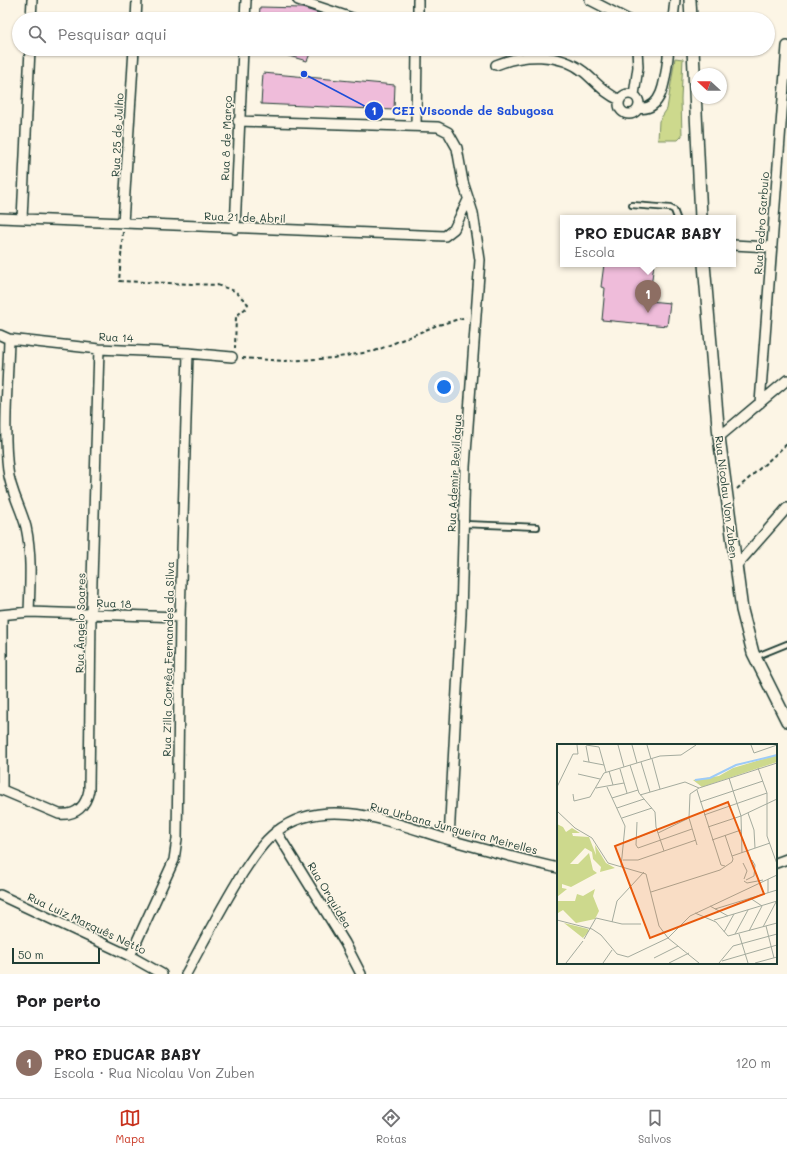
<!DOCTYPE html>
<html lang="pt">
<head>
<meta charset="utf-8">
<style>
  body { margin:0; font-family:Mali,sans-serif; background:#f6f6f6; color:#202124 }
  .compass { position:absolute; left:691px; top:68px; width:36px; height:36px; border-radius:50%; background:#fff; box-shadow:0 1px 3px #0004; rotate:291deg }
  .scale { position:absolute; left:12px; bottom:10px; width:88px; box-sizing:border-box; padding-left:4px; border:2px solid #1f3d34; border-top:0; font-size:11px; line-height:14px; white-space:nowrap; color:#1f3d34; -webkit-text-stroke:3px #fcf5e5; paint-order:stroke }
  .you { position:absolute; left:444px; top:387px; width:14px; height:14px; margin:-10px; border:3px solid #fff; border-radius:50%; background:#1a73e8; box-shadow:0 0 0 6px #1a73e833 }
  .badge { display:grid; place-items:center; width:26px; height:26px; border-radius:50%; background:#c8321e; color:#fff; font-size:13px; font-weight:700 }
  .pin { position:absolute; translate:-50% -33px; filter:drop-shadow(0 1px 2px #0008) }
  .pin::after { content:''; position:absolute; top:21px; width:14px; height:12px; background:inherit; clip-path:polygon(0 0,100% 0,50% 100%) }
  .popup { position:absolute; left:560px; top:215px; width:176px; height:52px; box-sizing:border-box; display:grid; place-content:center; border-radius:0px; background:#fff; filter:drop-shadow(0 1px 3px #0005); font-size:13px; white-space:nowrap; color:#757577 }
  .popup b { font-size:15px; color:#202124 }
  .popup::after { content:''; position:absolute; left:50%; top:100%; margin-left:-8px; border:8px solid transparent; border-top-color:#fff }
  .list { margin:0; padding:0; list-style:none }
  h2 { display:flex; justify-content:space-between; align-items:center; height:52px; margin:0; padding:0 16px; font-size:17px }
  h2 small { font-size:13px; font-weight:400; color:#757577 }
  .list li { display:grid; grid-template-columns:26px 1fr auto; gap:12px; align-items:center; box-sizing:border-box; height:72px; padding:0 16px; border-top:1px solid #e0e0e0 }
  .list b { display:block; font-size:15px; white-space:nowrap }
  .list p { margin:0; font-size:13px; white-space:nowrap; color:#757577 }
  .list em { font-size:13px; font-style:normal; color:#757577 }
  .icon { flex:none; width:22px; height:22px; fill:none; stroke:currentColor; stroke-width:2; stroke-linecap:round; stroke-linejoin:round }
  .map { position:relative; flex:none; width:787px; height:974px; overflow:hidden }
  .search { position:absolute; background:#fff; box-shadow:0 1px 3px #0004; left:12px; right:12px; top:12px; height:44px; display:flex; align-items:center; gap:10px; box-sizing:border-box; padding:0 14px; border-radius:22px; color:#757577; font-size:15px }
  .sheet { height:124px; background:#fff }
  nav { display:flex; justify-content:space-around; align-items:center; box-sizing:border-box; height:56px; border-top:1px solid #e0e0e0; background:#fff; font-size:11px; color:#757577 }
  nav a { display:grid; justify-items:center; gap:2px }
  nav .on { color:#c8321e }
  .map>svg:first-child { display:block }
  .green { fill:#cdd98d; stroke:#768b60 }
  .building { fill:#efbcda; stroke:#1f3d34 }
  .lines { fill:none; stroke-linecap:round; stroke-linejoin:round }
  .service-casing { stroke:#1f3d34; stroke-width:8 }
  .minor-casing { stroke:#1f3d34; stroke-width:12 }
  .tertiary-casing { stroke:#1f3d34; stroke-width:14 }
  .path { stroke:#1f3d34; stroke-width:2; stroke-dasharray:4 3; stroke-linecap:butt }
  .service { stroke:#fcf5e5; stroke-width:4.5 }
  .minor { stroke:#fcf5e5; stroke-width:9 }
  .tertiary { stroke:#fcf5e5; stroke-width:11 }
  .labels { text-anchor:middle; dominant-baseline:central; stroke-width:3; stroke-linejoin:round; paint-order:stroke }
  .street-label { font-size:11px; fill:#1f3d34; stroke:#fcf5e5 }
  .inset-river { fill:none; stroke:#9dcbf8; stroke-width:2 }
  .inset-road { fill:none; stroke:#a4ab9e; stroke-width:1 }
  .view { fill:#e8590c; fill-opacity:0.15; stroke:#e8590c; stroke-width:2 }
  .inset-edge { fill:none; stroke:#1f3d34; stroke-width:2 }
  .leader { fill:none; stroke:#1d4ed8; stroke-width:1.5 }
  .callout-dot { fill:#1d4ed8; stroke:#fcf5e5; stroke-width:1.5 }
  .mark-label { font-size:12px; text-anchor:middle; font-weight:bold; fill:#fff }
  .callout-label { font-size:12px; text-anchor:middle; font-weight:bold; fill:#1d4ed8; stroke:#fcf5e5; stroke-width:3; stroke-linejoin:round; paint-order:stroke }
</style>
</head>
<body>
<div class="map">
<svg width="787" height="974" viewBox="0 0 787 974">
  <rect width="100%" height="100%" fill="#fcf5e5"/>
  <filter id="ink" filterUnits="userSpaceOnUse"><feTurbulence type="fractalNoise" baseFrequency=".025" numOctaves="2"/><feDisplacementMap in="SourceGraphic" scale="8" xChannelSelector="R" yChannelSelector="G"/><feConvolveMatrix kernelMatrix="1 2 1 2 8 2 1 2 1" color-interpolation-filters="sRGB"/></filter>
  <g filter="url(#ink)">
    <path class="green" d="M675,58L683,59L681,99L682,136L678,140H658L659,121L667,109Z"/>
    <path class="building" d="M260,7L302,8L334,18L259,19Z
      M274,49H312L307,61L274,52Z
      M263,73L395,85L394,110L261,104Z
      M604,264H654L649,301L670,303L667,326L602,320L605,288L601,287Z"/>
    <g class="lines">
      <g class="service-casing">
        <path id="service" d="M632,205L670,208L674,210L677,218
          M463,524L537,527
          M755,657L787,644"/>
      </g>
      <g class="minor-casing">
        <path id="minor" d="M298,0L355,19
          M590,0L627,19
          M31,19L32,0
          M136,19L137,0
          M245,19L246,0
          M418,19V0
          M673,19L675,0
          M496,65C523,54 559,52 584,72C596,82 605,94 620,100
          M619 104a10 10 0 1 1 20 0a10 10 0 1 1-20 0Z
          M634,95L638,67L637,49
          M638,108C666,113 666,68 669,49
          M238,121L438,127L448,132L457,148L463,182L473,213L480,260L465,467L461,615L449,839
          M416,126L417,49
          M0,218L445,236L454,229L468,200
          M22,219L30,49
          M123,223L134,49
          M235,229L243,49
          M733,245L770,247
          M0,335L9,339L99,349L188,353L232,357
          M9,339C8,382 3,427 8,470C10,490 21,508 26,527C32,555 30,584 29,612
          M760,403L787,46
          M719,437L787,380
          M736,566L787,508
          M0,615L29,612L180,617
          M0,789L59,814C76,816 86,806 89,790L91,614L99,349
          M2,790V615
          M276,831L345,943L361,974
          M776,863L787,859
          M0,895L130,956L162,974
          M130,956L174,860L177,839L180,617L188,353
          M186,974C204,941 222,906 242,874C252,859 262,843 276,832C325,792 398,825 450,840C486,850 522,860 558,868"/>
      </g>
      <g class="tertiary-casing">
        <path id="tertiary" d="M690,0L691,19
          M693,49L701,218
          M704,264L719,437L742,610L753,653L787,721"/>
      </g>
      <path class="path" d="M123,232L119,281L217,285L235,291L248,304L245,309L236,316L235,348
        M242,358L285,361L333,358L375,351L435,326L466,317
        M737,489L787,444"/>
      <use href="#service" class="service"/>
      <use href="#minor" class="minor"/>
      <use href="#tertiary" class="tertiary"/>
    </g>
  </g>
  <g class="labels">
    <g class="street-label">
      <text transform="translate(117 135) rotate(-87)">Rua 25 de Julho</text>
      <text transform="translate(226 138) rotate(-88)">Rua 8 de Março</text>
      <text transform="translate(245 217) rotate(2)">Rua 21 de Abril</text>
      <text transform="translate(761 223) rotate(-86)">Rua Pedro Garbuio</text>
      <text transform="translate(116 337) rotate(3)">Rua 14</text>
      <text transform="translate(454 473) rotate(-87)">Rua Ademir Beviláqua</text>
      <text transform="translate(727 497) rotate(83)">Rua Nicolau Von Zuben</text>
      <text transform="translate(114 603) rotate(2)">Rua 18</text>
      <text transform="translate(80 623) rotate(-89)">Rua Ângelo Soares</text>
      <text transform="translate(168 659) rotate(-89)">Rua Zilla Corrêa Fernandes da Silva</text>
      <text transform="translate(454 828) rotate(15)">Rua Urbana Junqueira Meirelles</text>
      <text transform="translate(330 895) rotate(59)">Rua Orquidea</text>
      <text transform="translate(87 923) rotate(25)">Rua Luiz Marquês Netto</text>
    </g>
  </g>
  <g transform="translate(557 744)">
    <rect width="220" height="220" fill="#fcf5e5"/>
    <path d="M220,11V18L145,43L136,36L162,32L176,24ZM0,80L6,83L9,88L15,84L23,89H15L16,92L32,93L39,111L38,101L49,119L58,124L43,128L44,123L36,115L35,108L28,104L13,120H21L32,109L36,126L40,129L14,143L5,140V144L10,145L0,153ZM38,145L36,152L42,167L38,175L19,179L6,166L1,169L0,157H18L20,150L26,152ZM7,179L31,185L32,187L26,194Z" fill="#cdd98d"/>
    <path class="inset-river" d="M138,36L153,34L179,21L220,11"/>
    <path class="inset-road" d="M29,1L42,3L49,28M61,1L67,23M75,1L80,19M90,1L94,15M194,1L197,9L220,1M29,2L32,18M95,15L103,45M26,17L47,21M84,18L93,48M73,21L82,49L98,68L99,83L107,107M201,24L210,49V92L220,120M63,25L70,49M52,27L56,41M21,30L43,35M172,34L184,72L185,109M0,43L16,10H21L20,1M50,43L68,82L64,123M39,44L67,39M140,46L164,121L168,122M16,50L17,57L33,53L47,29L103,12L124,11L139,1M83,51L128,38L142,44M55,54L81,46M143,58L206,37M60,64L87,55M0,67L18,84L35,94L51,119L89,130L102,182L111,194L142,219M191,69L197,86L198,104M147,71L210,49M65,74L95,64M80,78L79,101L81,104L135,85M151,83L184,72L220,55M101,89L132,74M79,94L100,86M155,96L184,86M140,101L132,74L133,50L142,44L220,19M175,112L213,99M66,116H81L139,96M186,119L190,127L187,135M211,135V149M189,136L197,132L198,121L195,116M187,137L190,139L206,136M94,148L163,126L175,118L176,115L168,91M153,162L171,172M158,165L220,146M138,169L159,178L171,192L220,179M0,176L35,185L44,191L60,210L71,213L111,194L133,172L220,131M157,176L220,157M55,178L60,157L87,128M209,182L217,214M206,183L219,158M192,187L205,162L193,154M167,188L177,170M178,190L191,166M182,190L191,219M27,195L39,174L65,180H84M97,214L121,202M165,217L220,201M9,219L26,197M46,219L55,206M112,219L132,209M162,219L176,202L220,190M198,219L220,213"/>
    <path class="view" d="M171,58L207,150L93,194L58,102Z"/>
    <rect width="220" height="220" class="inset-edge"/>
  </g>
  <path class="leader" d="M304 74L374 111"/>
  <g class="callout-dot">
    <circle cx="304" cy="74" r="4"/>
    <circle cx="374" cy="111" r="10"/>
  </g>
  <g class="mark-label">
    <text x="374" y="115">1</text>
  </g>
  <g class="callout-label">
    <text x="473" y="115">CEI Visconde de Sabugosa</text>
  </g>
</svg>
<svg class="compass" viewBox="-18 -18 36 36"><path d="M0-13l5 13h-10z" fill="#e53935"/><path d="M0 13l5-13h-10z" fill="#757577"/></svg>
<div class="scale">50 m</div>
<div class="you"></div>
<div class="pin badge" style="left:648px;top:313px;background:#8d6e63">1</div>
<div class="popup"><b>PRO EDUCAR BABY</b>Escola</div>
<div class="search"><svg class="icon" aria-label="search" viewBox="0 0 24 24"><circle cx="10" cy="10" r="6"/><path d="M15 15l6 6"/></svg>Pesquisar aqui</div>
</div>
<section class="sheet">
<h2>Por perto<small></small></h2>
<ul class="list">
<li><span class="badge" style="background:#8d6e63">1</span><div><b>PRO EDUCAR BABY</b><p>Escola · Rua Nicolau Von Zuben</p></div><em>120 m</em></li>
</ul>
</section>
<nav>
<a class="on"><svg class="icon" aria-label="map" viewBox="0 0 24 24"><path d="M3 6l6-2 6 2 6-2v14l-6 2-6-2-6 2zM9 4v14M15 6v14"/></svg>Mapa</a>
<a><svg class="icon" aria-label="directions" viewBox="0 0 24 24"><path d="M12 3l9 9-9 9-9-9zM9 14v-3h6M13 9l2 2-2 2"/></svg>Rotas</a>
<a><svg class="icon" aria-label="saved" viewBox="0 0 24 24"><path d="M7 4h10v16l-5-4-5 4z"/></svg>Salvos</a>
</nav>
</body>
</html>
